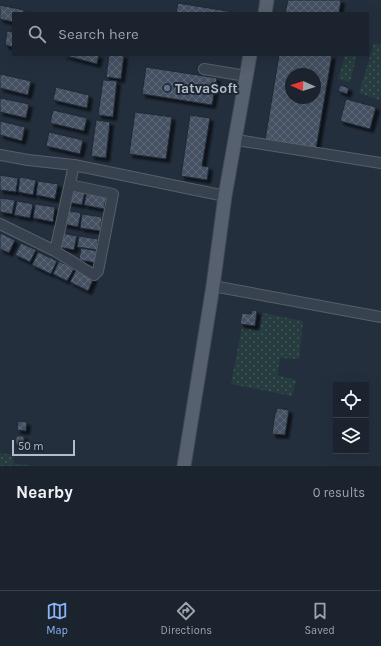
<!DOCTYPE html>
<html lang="en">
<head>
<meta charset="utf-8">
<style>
  body { margin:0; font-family:Karla,sans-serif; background:#282f3a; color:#f1f3f6 }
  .controls { position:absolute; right:12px; bottom:12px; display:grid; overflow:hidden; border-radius:0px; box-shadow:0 4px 16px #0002 }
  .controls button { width:36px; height:36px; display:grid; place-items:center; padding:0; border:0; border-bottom:1px solid #39404a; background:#1b232e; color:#f1f3f6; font:20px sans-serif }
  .compass { position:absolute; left:285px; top:68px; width:36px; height:36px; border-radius:50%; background:#1b232e; box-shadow:0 4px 16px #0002; rotate:273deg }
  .scale { position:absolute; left:12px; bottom:10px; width:63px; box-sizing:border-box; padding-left:4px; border:2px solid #b4bcc9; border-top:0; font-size:11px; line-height:14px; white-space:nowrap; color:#b4bcc9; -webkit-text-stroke:3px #1d2633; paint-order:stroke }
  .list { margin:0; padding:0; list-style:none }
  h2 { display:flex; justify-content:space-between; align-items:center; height:52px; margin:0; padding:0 16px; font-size:17px }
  h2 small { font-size:13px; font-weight:400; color:#a0a4aa }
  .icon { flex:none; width:22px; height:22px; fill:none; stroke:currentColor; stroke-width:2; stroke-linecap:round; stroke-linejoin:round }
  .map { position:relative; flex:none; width:381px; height:466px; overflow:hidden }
  .search { position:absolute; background:#1b232e; box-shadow:0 4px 16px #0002; left:12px; right:12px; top:12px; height:44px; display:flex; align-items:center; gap:10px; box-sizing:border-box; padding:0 14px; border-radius:0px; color:#a0a4aa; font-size:15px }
  .sheet { height:124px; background:#1b232e }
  nav { display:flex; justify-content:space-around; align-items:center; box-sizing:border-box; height:56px; border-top:1px solid #39404a; background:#1b232e; font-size:11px; color:#a0a4aa }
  nav a { display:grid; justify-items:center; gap:2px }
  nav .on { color:#8ab4f8 }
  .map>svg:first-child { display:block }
  .grass { fill:url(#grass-dots) }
  .building { fill:url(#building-cross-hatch); stroke:#1f2835; fill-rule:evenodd; filter:url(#shadow) }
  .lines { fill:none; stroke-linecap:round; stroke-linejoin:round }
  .minor-casing { stroke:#565f6c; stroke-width:12 }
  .major-casing { stroke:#414a57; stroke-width:15 }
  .minor { stroke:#38414e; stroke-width:10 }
  .major { stroke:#56606e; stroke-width:13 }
  .service-dot { fill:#5c6f8a; stroke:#1d2633; stroke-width:1.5 }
  .labels { text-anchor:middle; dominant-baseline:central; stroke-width:4; stroke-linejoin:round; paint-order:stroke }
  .poi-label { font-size:14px; font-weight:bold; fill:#b4bcc9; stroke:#1d2633; text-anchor:start }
</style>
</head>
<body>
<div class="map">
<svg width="381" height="466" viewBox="0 0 381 466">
  <defs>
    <pattern id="grass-dots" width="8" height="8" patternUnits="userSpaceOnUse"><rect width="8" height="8" fill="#263c3f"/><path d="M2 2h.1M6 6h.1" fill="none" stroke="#435659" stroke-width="1.8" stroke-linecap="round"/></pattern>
    <pattern id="building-cross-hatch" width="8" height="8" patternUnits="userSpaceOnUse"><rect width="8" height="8" fill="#455162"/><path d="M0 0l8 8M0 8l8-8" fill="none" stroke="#5d6877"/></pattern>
    <filter id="shadow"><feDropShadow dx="3.5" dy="3.5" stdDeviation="1" flood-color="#0009"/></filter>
  </defs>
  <rect width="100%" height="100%" fill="#242f3e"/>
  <path class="grass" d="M374,43L381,45V93L379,100L359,93Z
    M345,55H357L350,82L338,79Z
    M263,313L303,321L299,359L280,358L277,375L296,380L292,396L231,384L242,327L259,331Z
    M0,453L14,455L13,463L35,466H0Z"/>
  <path class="building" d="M288,0H341L339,13H285Z
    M178,3L233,12L232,13H176Z
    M0,5L24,10V13H13V22L0,19Z
    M7,31L13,32V47L5,45Z
    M63,55H99L97,64Z
    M109,55H124L121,79L106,77Z
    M279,55H332L316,149L265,140ZM291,74H315V98H291Z
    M146,67L217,78L212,105L142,94Z
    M0,74L31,81L28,95L0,88Z
    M103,80L117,81L113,117L98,115Z
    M340,85L349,88L347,94L338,91Z
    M56,87L89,95L87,108L53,100Z
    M0,98L29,104L26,118L0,112Z
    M346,99L376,107L370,129L340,121Z
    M53,110L87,118L84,131L50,123Z
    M135,112L172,117L166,159L129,154Z
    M190,115L210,118L202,166L209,167L207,180L181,176Z
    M96,120L110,122L106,158L91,156Z
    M0,121L25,127L22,141L0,135Z
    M49,132L83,140L80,154L46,146Z
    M0,175L18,178L16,192L0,190Z
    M20,177L36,180L33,195L18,192Z
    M38,181L58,184L55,199L36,195Z
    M69,187L85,191L82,205L67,202Z
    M87,191L107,194L104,209L84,205Z
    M0,198L15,200L12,214L0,212Z
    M17,201L33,204L30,218L14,215Z
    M35,204L55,207L53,222L33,218Z
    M66,210L81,213L78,227L63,224Z
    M82,214L102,217L100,231L80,228Z
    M0,233L15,240L9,253L0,249Z
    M61,233L77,236L74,250L59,247Z
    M79,236L98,239L97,250L77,247Z
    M21,243L36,250L30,262L15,255Z
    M81,248L98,251L97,263L79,260Z
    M38,252L57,261L51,274L32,265Z
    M59,261L74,269L67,281L53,274Z
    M76,270L94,278L88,291L70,282Z
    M252,310L257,311L255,326L240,324L242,313L251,314Z
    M277,408L289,410L285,435L272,434L275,413H276Z
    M18,421L27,422L26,431L17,430Z
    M16,436H24V445H16Z"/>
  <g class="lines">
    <g class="minor-casing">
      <path id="minor" d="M204,69L246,76
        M243,141L381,163
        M0,155L28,160L74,165L225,196
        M0,224L55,251L74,165
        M55,251L94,275L98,271L113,194L70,185
        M213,286L381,317"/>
    </g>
    <g class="major-casing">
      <path id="major" d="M265,13L267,0
        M184,466L213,286L225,196L250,55"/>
    </g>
    <use href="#minor" class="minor"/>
    <use href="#major" class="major"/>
  </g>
  <circle class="service-dot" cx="167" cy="88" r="4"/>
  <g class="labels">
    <g class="poi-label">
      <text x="175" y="88">TatvaSoft</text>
    </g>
  </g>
</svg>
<div class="controls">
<button><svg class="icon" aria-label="locate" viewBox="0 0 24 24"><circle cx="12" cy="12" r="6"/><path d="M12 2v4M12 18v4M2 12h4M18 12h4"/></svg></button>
<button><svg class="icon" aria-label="layers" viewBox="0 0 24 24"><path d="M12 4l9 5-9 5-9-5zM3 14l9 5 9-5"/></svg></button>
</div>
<svg class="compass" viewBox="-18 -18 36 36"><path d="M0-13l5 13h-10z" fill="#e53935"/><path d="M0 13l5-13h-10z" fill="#a0a4aa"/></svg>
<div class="scale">50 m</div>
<div class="search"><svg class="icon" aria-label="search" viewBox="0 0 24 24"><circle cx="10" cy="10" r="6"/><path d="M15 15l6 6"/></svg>Search here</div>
</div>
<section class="sheet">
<h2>Nearby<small>0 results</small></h2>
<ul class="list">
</ul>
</section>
<nav>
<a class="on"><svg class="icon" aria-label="map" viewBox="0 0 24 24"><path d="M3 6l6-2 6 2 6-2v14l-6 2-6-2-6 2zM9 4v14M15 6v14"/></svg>Map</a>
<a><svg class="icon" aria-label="directions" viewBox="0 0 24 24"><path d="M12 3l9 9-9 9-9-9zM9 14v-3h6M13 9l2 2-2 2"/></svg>Directions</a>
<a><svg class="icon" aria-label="saved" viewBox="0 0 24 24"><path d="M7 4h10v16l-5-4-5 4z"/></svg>Saved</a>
</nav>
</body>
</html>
